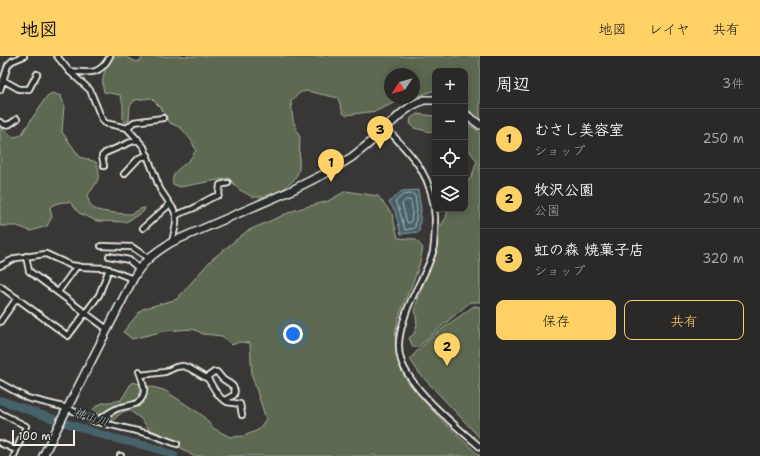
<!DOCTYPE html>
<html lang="ja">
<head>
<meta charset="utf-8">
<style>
  body { margin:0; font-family:"Shantell Sans","Klee One",sans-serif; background:#323130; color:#f1f3f6 }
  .controls { position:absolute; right:12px; top:12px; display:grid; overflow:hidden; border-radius:8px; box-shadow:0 2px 10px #0003 }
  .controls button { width:36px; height:36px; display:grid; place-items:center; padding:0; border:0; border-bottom:1px solid #464545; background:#2a2928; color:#f1f3f6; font:20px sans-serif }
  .compass { position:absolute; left:384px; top:12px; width:36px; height:36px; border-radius:50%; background:#2a2928; box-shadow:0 2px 10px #0003; rotate:234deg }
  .scale { position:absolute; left:12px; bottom:10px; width:63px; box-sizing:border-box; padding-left:4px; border:2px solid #f4f1e8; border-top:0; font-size:11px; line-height:14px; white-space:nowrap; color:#f4f1e8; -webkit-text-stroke:3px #2a2d2e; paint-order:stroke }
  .you { position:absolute; left:293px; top:278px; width:14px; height:14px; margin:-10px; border:3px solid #fff; border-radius:50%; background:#1a73e8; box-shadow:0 0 0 6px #1a73e833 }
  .badge { display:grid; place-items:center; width:26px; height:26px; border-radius:50%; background:#ffd166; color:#111; font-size:13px; font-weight:700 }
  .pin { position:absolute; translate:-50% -33px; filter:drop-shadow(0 1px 2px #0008) }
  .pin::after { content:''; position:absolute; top:21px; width:14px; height:12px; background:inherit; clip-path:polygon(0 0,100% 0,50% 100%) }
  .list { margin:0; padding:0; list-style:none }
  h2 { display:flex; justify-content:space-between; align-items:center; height:52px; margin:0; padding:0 16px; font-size:17px }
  h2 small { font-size:13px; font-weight:400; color:#a5a6a8 }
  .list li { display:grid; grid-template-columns:26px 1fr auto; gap:12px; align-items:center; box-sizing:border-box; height:60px; padding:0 16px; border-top:1px solid #464545 }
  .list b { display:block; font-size:15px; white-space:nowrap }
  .list p { margin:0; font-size:13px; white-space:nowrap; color:#a5a6a8 }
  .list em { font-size:13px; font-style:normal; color:#a5a6a8 }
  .actions { display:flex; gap:8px; padding:12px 16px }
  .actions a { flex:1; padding:9px 0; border:1px solid #ffd166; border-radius:8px; text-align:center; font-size:14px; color:#ffd166 }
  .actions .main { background:#ffd166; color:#111 }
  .icon { flex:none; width:22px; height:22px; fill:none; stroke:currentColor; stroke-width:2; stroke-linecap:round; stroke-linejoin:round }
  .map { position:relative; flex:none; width:480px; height:400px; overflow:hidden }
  header { display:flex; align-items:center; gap:24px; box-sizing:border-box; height:56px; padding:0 20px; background:#ffd166; color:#111 }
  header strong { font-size:19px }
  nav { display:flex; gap:22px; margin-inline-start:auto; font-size:14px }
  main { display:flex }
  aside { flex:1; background:#2a2928 }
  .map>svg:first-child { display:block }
  .green { fill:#5d6a51; stroke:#a8ae9c }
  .water { fill:#47636b; stroke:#8c9c9d }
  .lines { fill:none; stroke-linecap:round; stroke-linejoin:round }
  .shore { stroke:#afb8b6; stroke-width:1 }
  .river { stroke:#47636b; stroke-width:8 }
  .street-casing { stroke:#f4f1e8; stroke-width:8 }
  .secondary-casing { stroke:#f4f1e8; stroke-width:10 }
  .street { stroke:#2a2d2e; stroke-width:4.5 }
  .secondary { stroke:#2a2d2e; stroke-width:7 }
  .labels { text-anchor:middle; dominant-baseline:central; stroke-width:3; stroke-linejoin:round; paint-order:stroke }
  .water-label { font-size:12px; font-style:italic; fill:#afb8b6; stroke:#2a2d2e }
</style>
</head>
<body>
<header>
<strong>地図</strong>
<nav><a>地図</a><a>レイヤ</a><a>共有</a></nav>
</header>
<main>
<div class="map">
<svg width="480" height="400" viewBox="0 0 480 400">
  <rect width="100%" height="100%" fill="#383736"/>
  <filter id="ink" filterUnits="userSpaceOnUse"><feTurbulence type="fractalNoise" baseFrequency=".025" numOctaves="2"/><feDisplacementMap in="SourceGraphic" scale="8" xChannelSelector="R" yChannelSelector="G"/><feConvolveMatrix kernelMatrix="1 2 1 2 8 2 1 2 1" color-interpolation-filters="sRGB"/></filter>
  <g filter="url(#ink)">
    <path class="green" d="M113,0H123L137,6L141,4L143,0H480V63L465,51V15H435V34L414,42V18H390V42H414L394,47L376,55L346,59L343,57L338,42L307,35L301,36L291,45L293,64L300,82L299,114L295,123L281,135L268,141H253L238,133L229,122L180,131L173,128C170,115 183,111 190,103C193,100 194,97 196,94L191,84L181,72L170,67L161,52L151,42L135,44L130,50L129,64L125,66L123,64V48L120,39L104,36C100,25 105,10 113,0Z
      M52,37L61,40L64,49L62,76L80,101L96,106C103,121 96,128 87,140C89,145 90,151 95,153C99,156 125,158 130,158C136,157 139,152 145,152L143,156L126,166L97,165L79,157L70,146C63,146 57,146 50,151L52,161L47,170L31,175L17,170H0V71L14,81L21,79L47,40Z
      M417,58L435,60V77L414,72L410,67L411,62Z
      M465,66L480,76V246H470L418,291H413L409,282L414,278L417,269L415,252L437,189L439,172L446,162L448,153H465V129L472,120L477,105L465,89Z
      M346,135L378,140L392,158L398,182L415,183L423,192C421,201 419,212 415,221C410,235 402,249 398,264C382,319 445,366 480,400H193L160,378L149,373L141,363L129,354C120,356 119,360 112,365L101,362L93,354C99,344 112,347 121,344L132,326L164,334L202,359L213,372L230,381L244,380L258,374L266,363L252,320L250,287L239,286L232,289L222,280L203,278L193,273L165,275L132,283L123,276L142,253L177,243L211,204L247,175L295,154L328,145Z
      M474,250L480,251V382L419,317L410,303C428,281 452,266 474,250Z"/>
    <path class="water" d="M418,134L421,153L419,176L401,178L395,155L389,146L402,135Z"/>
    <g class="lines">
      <path class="shore" d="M413,138L415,140L417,153L415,171L414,172L405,174L399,153L395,146L403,139Z
        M406,144H410C413,150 412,158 411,166L409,167L407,166L402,148Z"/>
      <path class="river" d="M0,344C36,357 73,370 110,381C131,388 155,389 174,400"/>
      <g class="street-casing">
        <path id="street" d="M57,0L69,15L90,34L101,61L105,67L127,72L144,91L160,133L174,154L176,160V168L172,186
          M69,15C89,17 100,20 110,0
          M3,24L19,33H29L37,18
          M0,34L8,9L12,5L24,0
          M0,66L5,69L10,68L17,63
          M127,72L134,66L163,62
          M386,72C414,101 433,120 435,162C435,173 435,185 433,196C427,217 413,236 406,257C401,272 396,288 401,304C410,333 457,371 480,391
          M104,110L102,100L105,97L138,83
          M124,118L139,102L148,99
          M176,160C182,155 190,155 196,151C205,145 209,142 219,139L220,129L228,127
          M143,172L170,148
          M101,190L132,191L148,202
          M26,200L29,215L107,273
          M109,200L129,204L139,213
          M0,210L16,202L46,198L70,209L82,211L105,212L133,223
          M0,230L68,280L99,239L109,213
          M58,236L77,210
          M0,266L17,242
          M141,319L165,316L176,311L183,310L189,312L208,323L216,336L221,342L227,346L240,348L242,359
          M206,322L214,316H217C219,318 221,322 224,324C230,328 237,330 234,339L225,344
          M0,327L27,342L67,352L94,365L150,378L177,388
          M0,357L26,370L14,400
          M96,365C103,361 111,355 118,352C124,350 131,350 137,347C149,339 143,326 139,315
          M0,387L16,394
          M120,400H121"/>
      </g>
      <g class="secondary-casing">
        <path id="secondary" d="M465,58L480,69
          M43,400L133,223C142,206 155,196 172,186L288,136L328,116L352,101L366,90L402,57L413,49L424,44H435"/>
      </g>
      <use href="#street" class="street"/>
      <use href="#secondary" class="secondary"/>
    </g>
  </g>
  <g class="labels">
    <g class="water-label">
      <text transform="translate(91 361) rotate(18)">神山川</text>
    </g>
  </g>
</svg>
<div class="controls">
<button>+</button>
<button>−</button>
<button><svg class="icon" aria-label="locate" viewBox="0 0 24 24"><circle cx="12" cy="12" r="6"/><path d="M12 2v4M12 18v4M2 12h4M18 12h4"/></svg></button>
<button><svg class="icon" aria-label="layers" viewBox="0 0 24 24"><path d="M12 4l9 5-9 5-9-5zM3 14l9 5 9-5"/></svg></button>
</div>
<svg class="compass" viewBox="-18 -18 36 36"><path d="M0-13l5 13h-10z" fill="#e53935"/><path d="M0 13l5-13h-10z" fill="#a5a6a8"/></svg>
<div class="scale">100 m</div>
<div class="you"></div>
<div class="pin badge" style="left:331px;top:126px">1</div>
<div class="pin badge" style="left:447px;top:310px">2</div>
<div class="pin badge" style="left:380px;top:93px">3</div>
</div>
<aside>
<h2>周辺<small>3件</small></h2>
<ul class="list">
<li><span class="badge">1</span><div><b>むさし美容室</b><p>ショップ</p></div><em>250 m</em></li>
<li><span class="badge">2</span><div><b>牧沢公園</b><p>公園</p></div><em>250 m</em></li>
<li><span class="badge">3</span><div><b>虹の森 焼菓子店</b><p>ショップ</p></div><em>320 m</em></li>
</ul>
<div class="actions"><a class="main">保存</a><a>共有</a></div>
</aside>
</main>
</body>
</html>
